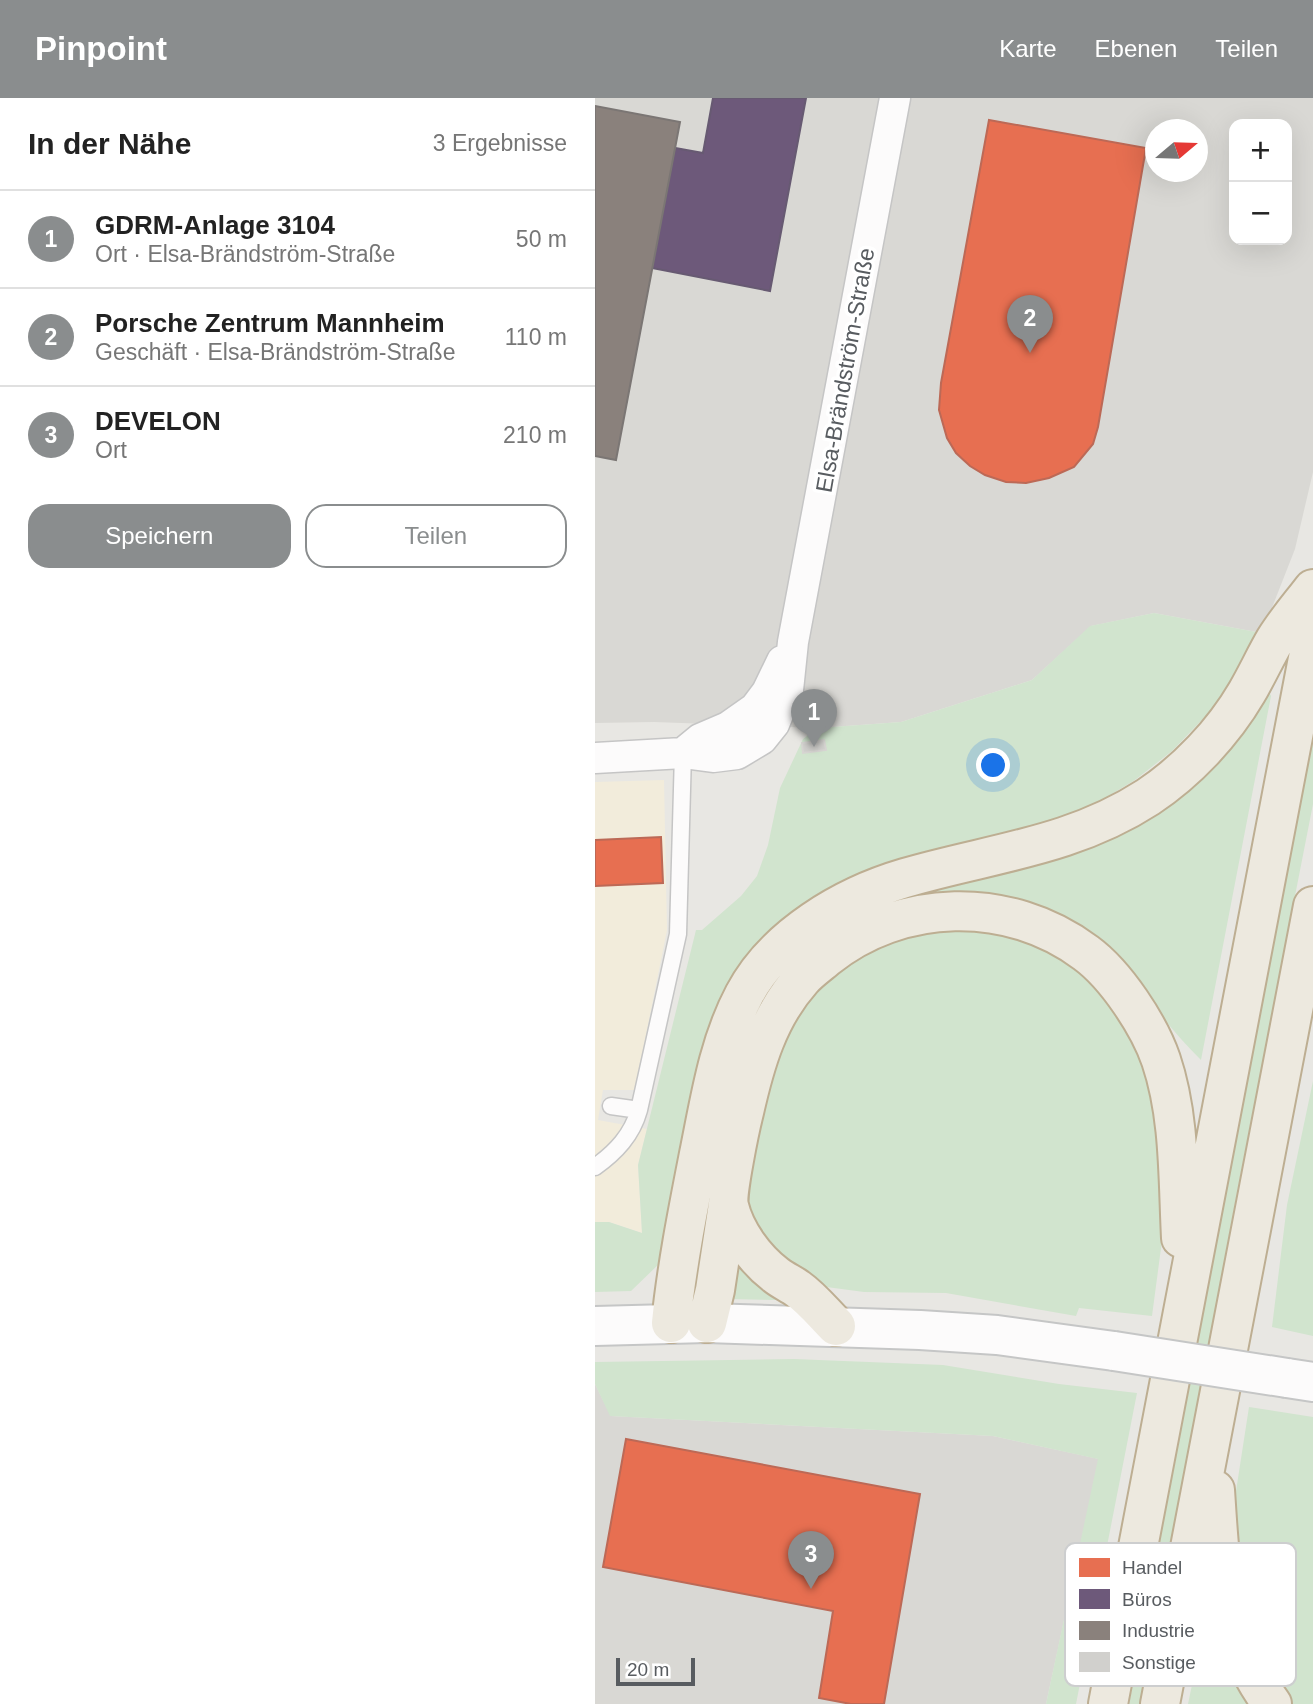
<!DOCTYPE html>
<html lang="de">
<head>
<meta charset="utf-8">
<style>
  body { margin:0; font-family:Arial,sans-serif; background:#f2f2f2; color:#222 }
  .controls { position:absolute; right:21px; top:21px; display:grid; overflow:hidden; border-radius:14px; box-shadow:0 7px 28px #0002 }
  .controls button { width:63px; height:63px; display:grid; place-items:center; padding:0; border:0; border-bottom:2px solid #e0e0e0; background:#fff; color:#222; font:35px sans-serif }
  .compass { position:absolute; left:550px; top:21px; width:63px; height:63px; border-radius:50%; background:#fff; box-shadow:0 7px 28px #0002; rotate:71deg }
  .scale { position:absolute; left:21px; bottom:18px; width:79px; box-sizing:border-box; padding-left:7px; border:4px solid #585c60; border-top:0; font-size:19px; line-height:24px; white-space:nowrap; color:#585c60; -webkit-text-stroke:5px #fff; paint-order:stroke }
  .you { position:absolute; left:399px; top:668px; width:24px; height:24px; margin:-18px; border:5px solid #fff; border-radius:50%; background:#1a73e8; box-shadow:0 0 0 10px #1a73e833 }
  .badge { display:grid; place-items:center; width:46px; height:46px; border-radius:50%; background:#8a8d8e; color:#fff; font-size:23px; font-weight:700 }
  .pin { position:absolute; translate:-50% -58px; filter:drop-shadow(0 2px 4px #0008) }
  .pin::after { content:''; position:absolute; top:37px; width:24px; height:21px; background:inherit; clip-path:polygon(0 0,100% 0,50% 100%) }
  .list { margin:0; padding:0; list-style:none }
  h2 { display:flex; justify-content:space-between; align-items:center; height:91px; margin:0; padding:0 28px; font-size:30px }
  h2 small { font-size:23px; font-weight:400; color:#767676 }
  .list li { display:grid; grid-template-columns:46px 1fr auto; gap:21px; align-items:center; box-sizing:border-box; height:98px; padding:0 28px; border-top:2px solid #e0e0e0 }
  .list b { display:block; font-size:26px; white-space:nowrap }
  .list p { margin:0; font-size:23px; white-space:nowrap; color:#767676 }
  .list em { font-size:23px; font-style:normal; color:#767676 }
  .actions { display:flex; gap:14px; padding:21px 28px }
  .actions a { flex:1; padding:16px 0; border:2px solid #8a8d8e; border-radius:21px; text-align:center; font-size:24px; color:#8a8d8e }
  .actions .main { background:#8a8d8e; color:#fff }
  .map { position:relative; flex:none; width:718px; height:1606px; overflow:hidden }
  header { display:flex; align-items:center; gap:42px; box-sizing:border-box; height:98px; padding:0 35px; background:#8a8d8e; color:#fff }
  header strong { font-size:33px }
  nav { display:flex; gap:38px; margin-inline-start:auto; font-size:24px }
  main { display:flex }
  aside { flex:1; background:#fff }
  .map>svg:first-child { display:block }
  .commercial { fill:#f2ecdb }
  .industrial { fill:#d9d8d4; fill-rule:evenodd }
  .green { fill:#d1e4ce }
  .shops { fill:#e76f51; stroke:#bc6956; stroke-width:2 }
  .offices { fill:#6d597a; stroke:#675a72; stroke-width:2 }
  .industry { fill:#8a817c; stroke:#7b7674; stroke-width:2 }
  .building { fill:#d1d0cd; stroke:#d7d5d2; stroke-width:2 }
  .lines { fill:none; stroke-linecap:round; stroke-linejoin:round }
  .lane-casing { stroke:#c5c5c5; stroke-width:19 }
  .street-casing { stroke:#c5c5c5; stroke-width:33 }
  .secondary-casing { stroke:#c5c6c6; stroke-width:42 }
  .highway-casing { stroke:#bdae92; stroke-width:42 }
  .lane { stroke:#fcfbfb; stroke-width:16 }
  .street { stroke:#fcfbfb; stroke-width:30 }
  .secondary { stroke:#fcfbfb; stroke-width:38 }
  .highway { stroke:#ede9df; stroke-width:38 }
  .secondary-bridge-casing { stroke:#c5c6c6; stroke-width:42; stroke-linecap:butt }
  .secondary-bridge { stroke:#fcfbfb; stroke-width:38 }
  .labels { text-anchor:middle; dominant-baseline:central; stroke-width:7; stroke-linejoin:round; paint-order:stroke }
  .street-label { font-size:23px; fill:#585c60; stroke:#fff }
  .key { fill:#fff; stroke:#cdcecf; stroke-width:2 }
  .key-label { font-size:19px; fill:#585c60 }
</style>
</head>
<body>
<header>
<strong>Pinpoint</strong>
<nav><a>Karte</a><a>Ebenen</a><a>Teilen</a></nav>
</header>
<main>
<aside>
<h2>In der Nähe<small>3 Ergebnisse</small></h2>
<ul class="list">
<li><span class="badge">1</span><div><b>GDRM-Anlage 3104</b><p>Ort · Elsa-Brändström-Straße</p></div><em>50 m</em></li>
<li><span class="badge">2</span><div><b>Porsche Zentrum Mannheim</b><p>Geschäft · Elsa-Brändström-Straße</p></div><em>110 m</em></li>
<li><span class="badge">3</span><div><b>DEVELON</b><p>Ort</p></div><em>210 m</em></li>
</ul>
<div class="actions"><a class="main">Speichern</a><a>Teilen</a></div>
</aside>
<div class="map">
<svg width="718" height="1606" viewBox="0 0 718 1606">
  <rect width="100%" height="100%" fill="#e8e7e3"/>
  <path class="commercial" d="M69,682L72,832L40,992H8L3,1022L52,1031L43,1067L47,1135L14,1124H0V684Z"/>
  <path class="industrial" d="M0,0H718V374L700,451L667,535L559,515L496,528L437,582L306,624L223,630L59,624L0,625ZM639,26H692V142H639ZM561,32H603V74H561Z
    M0,1286L16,1318L398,1338L504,1361L451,1606H0Z"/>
  <path class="green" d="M559,515L667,535L629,599L577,653L540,682L500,706L438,728L131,894L106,955L65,1165L36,1193L0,1194V1124H14L47,1135L43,1067L101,832H107L146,798L162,778L173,747L185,690L208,641L223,630L306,624L437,582L495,528Z
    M671,594H674L676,598L606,962C566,923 535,871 488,840C462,823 432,809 401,803C301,785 191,842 154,938C143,967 140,1000 135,1031C127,1080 119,1129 110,1178L103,1196H98L94,1180L95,1164C103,1124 111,1084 119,1045C138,953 157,873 245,823C275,806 311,796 345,787C407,771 475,761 531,729C568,708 602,680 629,648C643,632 655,608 671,594Z
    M718,639V706L643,1089L546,1606H534Z
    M363,825L443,843L511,892L560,989L570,1120L557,1218L484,1210L481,1218L351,1195L269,1194L224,1188L163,1140L151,1101L152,1081L190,927L255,857Z
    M718,983V1238L677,1229L692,1107Z
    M138,1148L186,1198L182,1202L133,1201Z
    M199,1261L348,1267L464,1286L542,1295L481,1606H451L503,1361L398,1338L15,1318L0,1286V1264Z
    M654,1309L718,1319V1606H689L655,1550L639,1406Z
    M614,1506L658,1606H593Z"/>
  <path class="shops" d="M394,22L551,50L503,329L498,346L479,369L454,380L431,385L411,384L390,377L375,368L361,355L352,340L344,312L346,285Z
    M66,739L68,785L0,788V742Z
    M31,1341L325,1396L289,1606H256L224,1600L238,1513L8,1469Z"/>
  <path class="offices" d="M211,0L175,193L57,170L80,50L108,55L118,0Z"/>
  <path class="industry" d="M0,8L85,24L21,362L0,358Z"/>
  <path class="building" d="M229,642L231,652L208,655L207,645Z"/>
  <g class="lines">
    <g class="lane-casing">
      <path id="lane" d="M16,1008L44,1012L83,836L88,655
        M0,1069C21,1054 37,1037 44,1012"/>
    </g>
    <g class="street-casing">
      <path id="street" d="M88,655L105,641L133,629L160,610L172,594L187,563
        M0,660L88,655L118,659L142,656L167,641L179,626L193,592L198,544L300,0"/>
    </g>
    <g class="secondary-casing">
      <path id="secondary" d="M0,1228L112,1225L325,1232L402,1237L519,1253
        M692,1280L718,1284"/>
    </g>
    <g class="highway-casing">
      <path id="highway" d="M76,1225C82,1167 93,1112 104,1056C115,1002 123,946 149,897C180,838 249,798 310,780C395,755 476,749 553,699C592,673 628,635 652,594C662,577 670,559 680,542C691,524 705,508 718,491
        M112,1225L120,1192L133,1106
        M241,1228C229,1216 217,1201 203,1191C196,1186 187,1182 181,1177C160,1161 140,1134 134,1108C131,1096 145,1030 149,1014C160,965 173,919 207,881C214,873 223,867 231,860C305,800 414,797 491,855C521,877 554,927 566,962C585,1018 583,1081 586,1140
        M620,1392C625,1469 628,1542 677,1606
        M513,1606L718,534
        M565,1606L718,808"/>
    </g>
    <use href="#lane" class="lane"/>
    <use href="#street" class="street"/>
    <use href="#secondary" class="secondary"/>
    <use href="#highway" class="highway"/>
    <g class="secondary-bridge-casing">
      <path id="secondary-bridge" d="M519,1253L692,1280"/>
    </g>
    <use href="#secondary-bridge" class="secondary-bridge"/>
  </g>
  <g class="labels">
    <g class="street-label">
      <text transform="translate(250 272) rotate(-80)">Elsa-Brändström-Straße</text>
    </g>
  </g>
  <rect x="470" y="1445" width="231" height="143" rx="10" class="key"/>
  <rect x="484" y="1460" width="31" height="19" fill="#e76f51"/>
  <rect x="484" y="1491" width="31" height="20" fill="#6d597a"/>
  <rect x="484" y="1523" width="31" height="19" fill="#8a817c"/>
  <rect x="484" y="1554" width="31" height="20" fill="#d1d0cd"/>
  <g class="key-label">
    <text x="527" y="1476">Handel</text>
    <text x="527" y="1508">Büros</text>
    <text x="527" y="1539">Industrie</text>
    <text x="527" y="1571">Sonstige</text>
  </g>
</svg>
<div class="controls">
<button>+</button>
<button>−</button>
</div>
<svg class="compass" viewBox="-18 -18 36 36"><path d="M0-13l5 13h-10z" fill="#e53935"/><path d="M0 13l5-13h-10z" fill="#767676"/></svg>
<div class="scale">20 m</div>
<div class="you"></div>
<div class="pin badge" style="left:219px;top:649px">1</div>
<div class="pin badge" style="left:435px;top:255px">2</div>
<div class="pin badge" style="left:216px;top:1491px">3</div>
</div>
</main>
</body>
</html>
